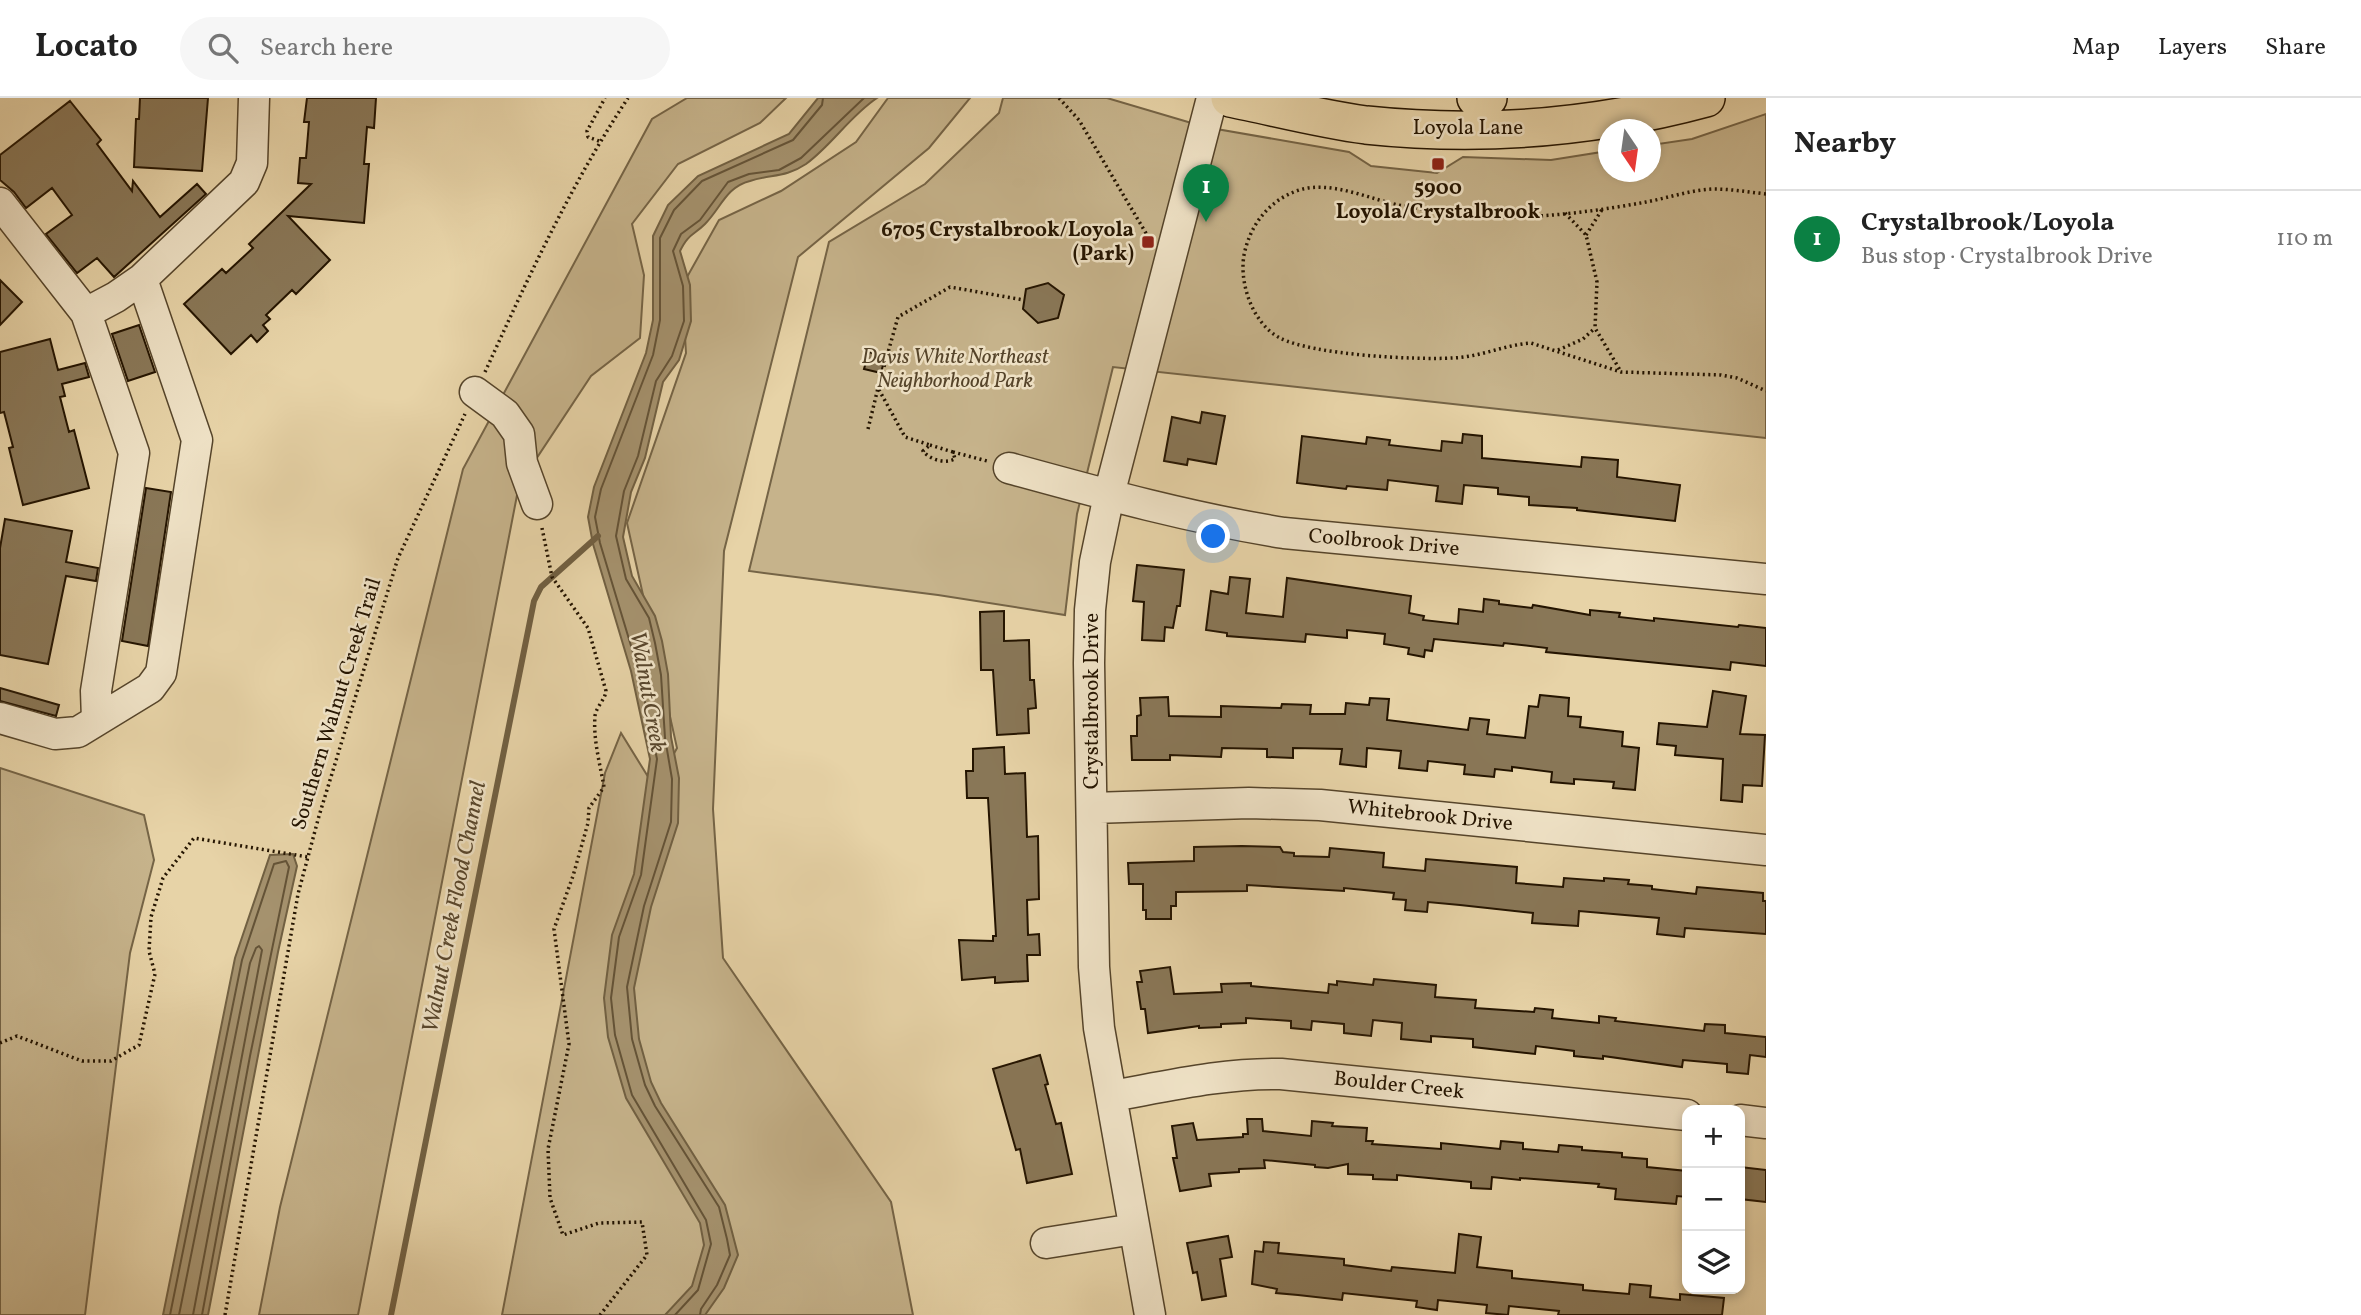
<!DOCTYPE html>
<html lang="en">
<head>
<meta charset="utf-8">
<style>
  body { margin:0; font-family:Vollkorn,serif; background:#f6f6f6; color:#222 }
  .controls { position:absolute; right:21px; bottom:21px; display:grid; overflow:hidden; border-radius:14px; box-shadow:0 4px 10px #0003 }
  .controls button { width:63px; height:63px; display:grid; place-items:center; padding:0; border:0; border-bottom:2px solid #e0e0e0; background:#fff; color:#222; font:35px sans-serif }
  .compass { position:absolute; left:1598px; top:21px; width:63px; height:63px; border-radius:50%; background:#fff; box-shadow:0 4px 10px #0003; rotate:167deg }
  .you { position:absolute; left:1214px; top:439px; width:24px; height:24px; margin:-18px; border:5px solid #fff; border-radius:50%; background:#1a73e8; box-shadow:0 0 0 10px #1a73e833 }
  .badge { display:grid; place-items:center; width:46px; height:46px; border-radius:50%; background:#0b8043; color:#fff; font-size:23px; font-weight:700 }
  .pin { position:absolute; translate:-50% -58px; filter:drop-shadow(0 2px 4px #0008) }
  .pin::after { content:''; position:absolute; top:37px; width:24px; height:21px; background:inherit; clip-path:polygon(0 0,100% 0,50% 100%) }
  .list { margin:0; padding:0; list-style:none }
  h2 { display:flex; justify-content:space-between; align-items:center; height:91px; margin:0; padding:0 28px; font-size:30px }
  h2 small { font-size:23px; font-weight:400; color:#767676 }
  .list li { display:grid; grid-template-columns:46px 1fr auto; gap:21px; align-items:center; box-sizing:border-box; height:98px; padding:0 28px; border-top:2px solid #e0e0e0 }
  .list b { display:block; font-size:26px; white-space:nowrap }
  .list p { margin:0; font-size:23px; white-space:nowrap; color:#767676 }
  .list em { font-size:23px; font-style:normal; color:#767676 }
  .icon { flex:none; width:38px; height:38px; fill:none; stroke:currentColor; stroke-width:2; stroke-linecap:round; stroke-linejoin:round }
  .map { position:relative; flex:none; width:1766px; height:1217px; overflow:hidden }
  header { display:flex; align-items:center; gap:42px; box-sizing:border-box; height:98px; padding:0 35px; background:#fff; border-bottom:2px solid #e0e0e0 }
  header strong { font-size:33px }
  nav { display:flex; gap:38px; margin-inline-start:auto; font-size:24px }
  .search { width:490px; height:63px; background:#f6f6f6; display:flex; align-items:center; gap:18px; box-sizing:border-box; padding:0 24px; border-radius:38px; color:#767676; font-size:26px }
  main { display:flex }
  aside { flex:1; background:#fff }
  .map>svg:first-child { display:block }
  .green { fill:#c6b38b; stroke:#756446; stroke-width:2 }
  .water { fill:#a5926e; stroke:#716042; stroke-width:2 }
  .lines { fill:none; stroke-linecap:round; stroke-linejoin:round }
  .shore { stroke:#645337; stroke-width:2 }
  .stream { stroke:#716042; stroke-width:6 }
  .building { fill:#897757; stroke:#241400; stroke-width:2 }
  .minor-casing { stroke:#55442a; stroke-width:33 }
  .major-casing { stroke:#241400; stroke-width:40 }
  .path { stroke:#241400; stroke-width:3.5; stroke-dasharray:2 3.5; stroke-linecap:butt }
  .minor { stroke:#efe2c6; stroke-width:30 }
  .major { stroke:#e7d3a7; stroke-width:37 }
  .poi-dot { fill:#8f2418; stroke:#efe2c6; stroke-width:2.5 }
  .labels { text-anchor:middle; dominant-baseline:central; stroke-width:5; stroke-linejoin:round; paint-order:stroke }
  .street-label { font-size:21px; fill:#241400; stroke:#efe2c6 }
  .poi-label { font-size:21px; font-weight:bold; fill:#241400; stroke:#efe2c6 }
  .park-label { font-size:21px; font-style:italic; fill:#55442a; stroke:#efe2c6 }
  .water-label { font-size:23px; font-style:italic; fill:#58462c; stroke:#efe2c6 }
</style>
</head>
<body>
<header>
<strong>Locato</strong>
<div class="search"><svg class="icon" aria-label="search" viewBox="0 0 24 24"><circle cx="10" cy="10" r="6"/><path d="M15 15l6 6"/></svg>Search here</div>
<nav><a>Map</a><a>Layers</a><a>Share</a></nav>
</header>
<main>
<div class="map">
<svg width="1766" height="1217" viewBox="0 0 1766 1217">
  <rect width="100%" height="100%" fill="#e7d3a7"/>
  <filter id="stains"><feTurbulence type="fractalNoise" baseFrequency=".00286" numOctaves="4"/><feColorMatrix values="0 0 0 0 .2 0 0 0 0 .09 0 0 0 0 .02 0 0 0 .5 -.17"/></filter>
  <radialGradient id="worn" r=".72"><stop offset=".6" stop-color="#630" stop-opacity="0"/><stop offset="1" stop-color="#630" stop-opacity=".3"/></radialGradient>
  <path class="green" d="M687,0H786L760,25L678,66L632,126L644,177L640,240L591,278L519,387L358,1217H259L280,1109L463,371L652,21Z
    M888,0H970L929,50L798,159L724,453L713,711L723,860L891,1104L913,1217H502L605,675L621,635L655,690L677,650L627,425L686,255L682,188L719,122L781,93L856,44Z
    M1003,0H1107L1205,29L1349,54L1371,68L1437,75L1463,59L1551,62L1608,53V74H1650L1651,47L1692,41L1766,16V340L1113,269L1077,416L1065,517L938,497L749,473L829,144L925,86L999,15Z
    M0,670L144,717L154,762L130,855L85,1217H0Z"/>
  <path class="water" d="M818,0H877C850,18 832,47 806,66C785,80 772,76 750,83C726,89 721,110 705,126C693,138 689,135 680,153L690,187L691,223L679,262L663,284L645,360L631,394L623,439L632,478L655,518L662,543L668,576L671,639L679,680L678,725L651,809L634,890L639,941L651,984L661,1005L725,1107L738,1157L724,1190L705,1217H665L692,1188L704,1147L700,1125L626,1000L608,939L604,900L612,837L634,776L650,661L631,573L593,446L588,419L594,389L646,255L653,222V138L668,107L698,78L789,36Z
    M293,756L297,768L278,854L208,1217H163L235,860L270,757Z"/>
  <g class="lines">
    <path class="shore" d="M170,1217L242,862L274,766L286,763L289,769L250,958L202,1217
      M179,1217L250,865L256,850L259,848L262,852L193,1217
      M675,1217L698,1192L711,1146L706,1122L632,997L615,937L611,900L619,839L641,777L657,661L638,571L600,445L595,419L601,391L653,257L660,222V140L674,112L702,83L793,42L822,7L823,0
      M700,1217L701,1211L717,1187L730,1157L727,1141L719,1109L655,1008L645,987L632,941L627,889L644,808L671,724L672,681L665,640L661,577L655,545L649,520L626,481L616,438L624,393L638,358L656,283L672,258L684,223L683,188L673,153L681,136L700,122L728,84L749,76L779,72L801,60L864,0"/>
    <path class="stream" d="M391,1217L534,503L541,489L598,438"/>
  </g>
  <path class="building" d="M140,0H208L202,73L134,69L136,21H139Z
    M307,0H376L374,30L367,29L364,66H369L364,125L288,118L330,162L296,196L292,192L266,217L270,221L263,227L268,233L257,244L251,237L231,256L184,206L222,171L226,175L253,150L249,146L311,86L298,85L300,60H306L309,24H304Z
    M70,3L101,42L97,46L132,93L133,83L160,119L197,86L206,96L114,179L97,160L77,175L46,136L72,117L52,90L26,110L14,94L0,82V57Z
    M0,182L22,204L0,227Z
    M1048,185L1064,197L1058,220L1038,225L1023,211L1026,191Z
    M139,227L155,274L128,283L112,236Z
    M50,241L58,272L85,265L89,279L62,286L65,298L60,299L69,334L74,332L89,390L23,407L9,350L13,349L4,314L0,315V254Z
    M869,254L885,259L881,275L864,271Z
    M1202,314L1225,318L1216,366L1188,361L1187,367L1164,363L1172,319L1200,325Z
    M1463,336L1482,338V360L1581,369L1582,359L1618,362L1617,379L1680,387L1675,423L1577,412V410L1529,407V399L1498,396V390L1464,387L1462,406L1436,403L1438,388L1388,382L1387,392L1347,388L1346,391L1297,385L1302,338L1366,346L1367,339L1390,342L1389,347L1441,353L1442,343L1462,345Z
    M146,390L171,394L148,548L122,543Z
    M5,421L72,433L66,464L98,470L96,483L66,478L48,566L0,557V450Z
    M1137,467L1184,472L1180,508H1177L1173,530L1165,529L1164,543L1142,542L1144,504L1133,503Z
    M1230,479L1250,481L1246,515L1283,519L1287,480L1411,498L1409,515L1424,518L1423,522L1458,526L1459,511L1483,514L1484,501L1499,503V506L1532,510L1533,507L1590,517V512L1620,515L1619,519L1654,523V520L1738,529L1739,527L1766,530V568L1731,564L1730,572L1546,554L1547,550L1504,545L1503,548L1434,541L1432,553L1425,552L1424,559L1408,556L1409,550L1384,546L1385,536L1347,532V540L1306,536L1305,544L1227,538V535L1206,532L1211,493L1228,496Z
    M1004,513V543L1029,542L1030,582H1034L1036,610L1028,611L1029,635L997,637L993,572H981L980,514Z
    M0,590L59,607L56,618L0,603Z
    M1713,593L1746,598L1740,636L1765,637L1762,688L1743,687L1742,704L1721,702L1723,661L1675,657L1676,648L1657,646L1659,625L1707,629Z
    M1540,597L1569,600L1568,618L1581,619L1580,629L1623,634L1622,648L1639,650L1635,692L1613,690L1614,684L1574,681V686L1551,684L1552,674L1512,669V673L1495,671L1494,679L1464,676L1465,667L1428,663L1427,673L1399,670L1401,653L1367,650L1366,669L1340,666L1342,651L1293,650V660L1267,659V651L1222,650L1221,659L1170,657V662H1132L1131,638H1137V618L1141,617L1140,600L1168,599L1169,618L1221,619V608L1281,610L1282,606L1311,607L1310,616H1345L1346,605L1369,607L1370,600L1389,601L1387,622L1468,632L1470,620L1489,622L1487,636L1525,640L1529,608L1538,609Z
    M1004,649L1005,676L1025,675L1027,739L1038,738L1039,801L1027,802L1028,837L1039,836L1040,857H1027L1028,883L995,885V879L962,882L959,842L993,843V838H996L988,700H967L966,673H973V651Z
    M1242,748L1280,749L1283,754L1294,755V758L1329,759L1330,750L1384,755L1383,769L1425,773L1426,761L1517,769L1516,785L1563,789L1564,780L1604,783V780L1629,782L1628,786L1652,788V791L1696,796L1697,789L1763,795V803H1766V836L1685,830L1684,839L1657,836L1659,820L1579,813L1578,828L1532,825L1533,815L1460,807L1428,804L1427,814L1405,812L1406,802L1393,801L1394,795L1344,790V793L1247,787V793L1176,794V808H1171V821H1146V812H1143V786H1129L1128,765L1194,763V749Z
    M1170,869L1174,896L1222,894L1221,886L1251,885V888L1328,895L1329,886L1337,887V883L1373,887L1374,881L1436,887L1435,899L1476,902L1475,910L1534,914L1535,910L1553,912L1552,920L1599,925V918L1616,920L1615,923L1704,933L1705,926L1725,927V935L1766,939V959L1750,957L1748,976L1727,974V966L1683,962L1682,969L1603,958V961L1574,958V953L1536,948L1535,956L1473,949V941L1431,938V944L1401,941L1402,925L1373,922L1371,938L1344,935V926L1312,923L1311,932L1291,930V923L1246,920V925L1221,926V929L1199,930V928L1148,935L1145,911H1141L1137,884H1142L1140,873Z
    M1040,957L1048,986L1045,987L1056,1026L1061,1025L1072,1076L1027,1085L1020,1051L1016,1052L993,971Z
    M1247,1021H1262L1263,1033L1311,1038L1312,1023L1333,1025L1332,1028L1367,1030L1366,1043H1373L1372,1046L1441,1051V1045L1500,1051L1501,1043L1523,1045V1051L1558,1054L1559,1047L1582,1049V1052L1622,1055V1059L1647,1061V1069L1687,1073V1099L1677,1098L1676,1106L1615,1101L1616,1091L1598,1089L1599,1086L1520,1080V1082L1492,1079L1491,1091L1471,1090V1084L1397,1077V1082L1373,1081V1077L1348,1076V1066L1328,1070L1315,1069V1067L1264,1062L1265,1070L1239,1071V1074L1209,1076L1211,1088L1180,1093L1173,1060H1177L1172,1028L1193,1025L1197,1042L1243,1039V1036H1248Z
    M1740,1069L1766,1072V1104L1740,1101Z
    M1459,1136L1481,1139L1477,1169L1512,1173V1180L1583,1187V1192L1629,1196L1630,1186L1651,1188L1650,1199L1680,1202V1196L1724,1200L1722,1217H1558L1559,1213L1509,1208L1508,1217L1486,1215L1487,1207L1438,1202L1437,1212L1416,1209L1417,1203L1343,1195L1342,1202L1298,1197L1276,1195L1277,1191L1252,1186L1255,1153L1263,1154L1264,1144L1279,1145L1278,1155L1344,1161V1167L1391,1173L1392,1169L1455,1175Z
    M1228,1138L1232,1159L1220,1161L1226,1198L1202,1202L1197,1174L1193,1175L1187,1145Z"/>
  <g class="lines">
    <g class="minor-casing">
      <path id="minor" d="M0,105L86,215L134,355L96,593L97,622
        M86,215L116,199L142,181L244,84L252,65L254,0
        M475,294L505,316L519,336L522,365L537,406
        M1009,370C1100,395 1190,420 1284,435L1766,481
        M0,620L55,636L78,634L150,590L161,575L197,342L142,181
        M1092,710L1249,705L1320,707L1766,752
        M1112,998C1168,988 1223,975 1281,976L1687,1017
        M1740,1022L1766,1025
        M1046,1145L1134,1131
        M1150,1217L1099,930L1094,869L1089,565L1090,512L1095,464L1109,397L1212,0"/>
    </g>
    <g class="major-casing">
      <path id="major" d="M1230,0C1275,9 1320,21 1366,27C1480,39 1595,30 1706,0
        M1476,0H1488"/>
    </g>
    <path class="path" d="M1059,0L1079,22L1150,142
      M599,43L588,39L587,33L605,0
      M1766,96C1748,94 1731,91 1713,91C1690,92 1668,100 1646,104C1603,112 1552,119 1509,119C1479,120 1433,113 1403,108C1371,102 1332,82 1299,92C1269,102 1250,127 1244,157C1239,186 1253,226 1280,240C1313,257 1414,262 1453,260C1480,259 1504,247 1531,245L1621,274L1721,277L1737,280L1766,293
      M1565,115L1586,137L1597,184L1595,230L1620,272
      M1586,137L1603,110
      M1558,252L1583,241L1595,230
      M485,274C528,180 571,86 628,0
      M878,290L898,219L950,189L1024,202
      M868,331L878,290L905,339L930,347L923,353C930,362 945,366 955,361L953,354L987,363
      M930,347L953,354
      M542,430L552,479L588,530L606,593C605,602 596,609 595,618C593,641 600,666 604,689L589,710L588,725L573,778L554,831L569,946L548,1051L550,1100L563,1137L599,1125L642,1124L647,1157L600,1217
      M0,945L17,938L82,963H111L139,947L155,876L149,853L151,819L163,780L194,740L308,759
      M225,1217L298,796L319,718L398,460L465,316"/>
    <use href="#minor" class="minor"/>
    <use href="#major" class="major"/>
  </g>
  <g class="poi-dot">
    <rect x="1431" y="59" width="14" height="14" rx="3.5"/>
    <rect x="1141" y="137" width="14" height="14" rx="3.5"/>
  </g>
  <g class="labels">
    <g class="street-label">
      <text x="1468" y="30">Loyola Lane</text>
      <text transform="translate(1384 445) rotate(5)">Coolbrook Drive</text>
      <text transform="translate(1092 603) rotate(-90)">Crystalbrook Drive</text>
      <text transform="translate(337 606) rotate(-73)">Southern Walnut Creek Trail</text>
      <text transform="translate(1430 718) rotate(6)">Whitebrook Drive</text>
      <text transform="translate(1399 988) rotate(6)">Boulder Creek</text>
    </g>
    <g class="poi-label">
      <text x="1438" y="90">5900<tspan x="1438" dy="24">Loyola/Crystalbrook</tspan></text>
      <text x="1134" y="132" text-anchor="end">6705 Crystalbrook/Loyola<tspan x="1134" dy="24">(Park)</tspan></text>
    </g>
    <g class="park-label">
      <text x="955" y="259">Davis White Northeast<tspan x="955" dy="24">Neighborhood Park</tspan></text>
    </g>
    <g class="water-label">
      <text transform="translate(647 594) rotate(80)">Walnut Creek</text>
      <text transform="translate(455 809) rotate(-79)">Walnut Creek Flood Channel</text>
    </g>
  </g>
  <rect width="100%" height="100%" filter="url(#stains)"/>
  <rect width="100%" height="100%" fill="url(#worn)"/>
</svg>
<div class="controls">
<button>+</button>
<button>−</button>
<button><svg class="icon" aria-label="layers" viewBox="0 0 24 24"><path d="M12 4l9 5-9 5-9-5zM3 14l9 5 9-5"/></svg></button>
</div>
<svg class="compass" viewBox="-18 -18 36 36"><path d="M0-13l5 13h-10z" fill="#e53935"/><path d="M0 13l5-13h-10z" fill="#767676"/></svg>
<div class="you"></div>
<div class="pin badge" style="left:1206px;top:124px">1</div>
</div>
<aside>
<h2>Nearby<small></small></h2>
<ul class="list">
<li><span class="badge">1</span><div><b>Crystalbrook/Loyola</b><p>Bus stop · Crystalbrook Drive</p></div><em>110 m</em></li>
</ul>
</aside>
</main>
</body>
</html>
